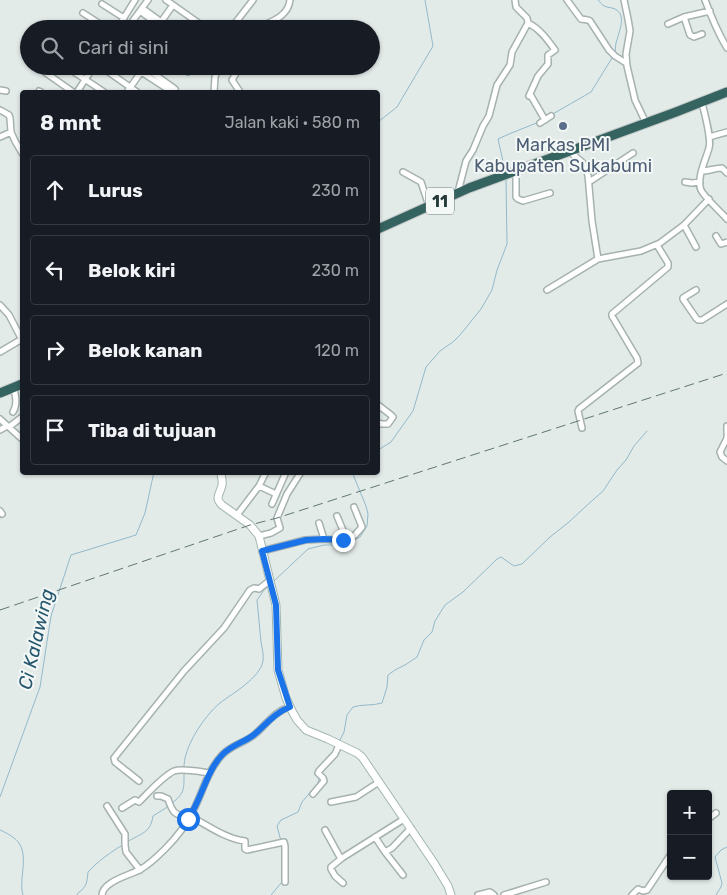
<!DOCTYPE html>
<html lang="id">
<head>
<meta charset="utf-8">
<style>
  body { margin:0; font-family:Rubik,sans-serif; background:#20242c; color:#f1f3f6 }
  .controls { position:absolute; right:15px; bottom:15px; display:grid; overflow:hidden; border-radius:5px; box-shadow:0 1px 4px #0004 }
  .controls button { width:45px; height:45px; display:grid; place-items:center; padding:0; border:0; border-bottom:1px solid #363941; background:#171b24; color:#f1f3f6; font:25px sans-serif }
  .stop { position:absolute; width:15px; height:15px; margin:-11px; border:4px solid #1a73e8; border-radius:50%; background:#fff }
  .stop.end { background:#1a73e8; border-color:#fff; box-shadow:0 1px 5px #0008 }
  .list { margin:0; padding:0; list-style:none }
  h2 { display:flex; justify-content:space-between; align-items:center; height:65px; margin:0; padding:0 20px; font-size:21px }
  h2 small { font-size:16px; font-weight:400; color:#9ea1a6 }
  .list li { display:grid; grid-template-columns:32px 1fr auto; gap:15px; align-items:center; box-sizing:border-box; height:70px; margin:0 10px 10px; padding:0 10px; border:1px solid #363941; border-radius:5px }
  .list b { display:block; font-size:19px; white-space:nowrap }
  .list em { font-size:16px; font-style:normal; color:#9ea1a6 }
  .icon { flex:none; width:28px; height:28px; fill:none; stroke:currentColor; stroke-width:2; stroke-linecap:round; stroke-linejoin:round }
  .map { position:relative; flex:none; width:727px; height:895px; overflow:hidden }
  .search { position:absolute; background:#171b24; box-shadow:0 1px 4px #0004; left:20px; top:20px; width:360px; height:55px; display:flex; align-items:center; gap:12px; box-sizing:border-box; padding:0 18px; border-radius:28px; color:#9ea1a6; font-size:19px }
  .panel { position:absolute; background:#171b24; box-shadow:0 1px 4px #0004; left:20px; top:90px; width:360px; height:385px; border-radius:5px }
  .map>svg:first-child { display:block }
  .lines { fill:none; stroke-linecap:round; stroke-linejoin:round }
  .stream { stroke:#92b9c9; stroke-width:1 }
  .street-casing { stroke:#a6b2b0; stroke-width:8 }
  .secondary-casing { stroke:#a3b6b2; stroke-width:9 }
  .highway-casing { stroke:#c2c8c7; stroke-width:11 }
  .street { stroke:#fff; stroke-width:5 }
  .secondary { stroke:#fff; stroke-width:7 }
  .highway { stroke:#356360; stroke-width:9 }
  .rail { stroke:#607673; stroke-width:1; stroke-dasharray:10 5; stroke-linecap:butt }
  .route { stroke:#1a73e8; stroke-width:6 }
  .service-dot { fill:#5c6f8a; stroke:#f3f8f6; stroke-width:2 }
  .labels { text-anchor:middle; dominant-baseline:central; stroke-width:4; stroke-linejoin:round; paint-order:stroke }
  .shield { fill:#f3f8f6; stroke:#637371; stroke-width:1 }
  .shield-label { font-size:16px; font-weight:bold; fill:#253a38 }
  .service-label { font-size:18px; fill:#4e5e75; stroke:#f3f8f6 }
  .water-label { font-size:19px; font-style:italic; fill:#27586f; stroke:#f3f8f6 }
</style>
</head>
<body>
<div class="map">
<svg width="727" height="895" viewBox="0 0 727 895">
  <rect width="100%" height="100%" fill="#e3ebe9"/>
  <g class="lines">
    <path class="stream" d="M598,0C605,9 607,6 615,9C627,15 619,31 617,40C615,44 616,48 615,52
      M551,115L591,92L612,58
      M378,122L397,107L433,46L425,0
      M505,170L498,139L509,134L539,122
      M378,450L391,442L413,411L426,367L440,351L453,342L460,335L481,309L492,290L497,270L507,244L506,178
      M274,581L308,549L324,545H345L360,537L367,526L368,514L366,506L352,472
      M339,742L344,732L347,715L353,707C362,704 372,706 382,703L387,687L388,675L395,670L405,665L417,657L424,640L432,632L435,621L445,605L463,592L497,559L501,557L514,566L522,564L550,537L569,522L584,508L603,491L617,470L626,460L634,446L647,431
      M184,768C183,748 204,716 220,703C233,693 260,678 263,661C264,655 262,648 261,642C260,628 258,614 257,600L264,590L269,586
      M316,771L334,750
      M0,797L40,687L51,616L71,555L136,535L145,513L154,472
      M172,803C185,793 184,789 184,772
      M0,830C5,832 10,835 14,838C27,847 23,866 22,879C22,885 21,889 23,895
      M281,841L277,826L281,820L298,812L302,802L318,783L320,776
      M127,842C141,833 150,834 153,816L169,806
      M77,895L78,893C87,887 87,882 88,872C98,861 111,852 124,844
      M271,895L282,882
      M716,895L721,887L722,883L715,857L721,850L727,847"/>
    <g class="street-casing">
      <path id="street" d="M166,0L207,29
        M567,0L581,19L588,20L590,21L609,50L615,56L626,63
        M624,0L628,19L630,31L626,54L627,66L635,100L646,123
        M705,0C711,16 718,33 727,48
        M102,4L124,18
        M142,8L171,29
        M140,11L164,29
        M83,13L108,29
        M684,17L690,35L694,37L702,34
        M161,22L173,5
        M528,23C540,29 547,39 555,50L548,55V64L538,76L529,96
        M668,24L684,17L710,11
        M73,28L74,29
        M117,29L135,0
        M129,29V26L148,0
        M232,29L236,22L253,0
        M255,29C269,22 288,18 290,0
        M65,66L104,92
        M100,66L137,92
        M132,66L169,90L170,92
        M143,66L175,89L173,92H170
        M182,66L188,72
        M239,66L238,70L232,80L240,92
        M46,73L73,92
        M0,90L6,91
        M39,91L41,92
        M77,92L94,66
        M127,92L141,72
        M214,92L215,77L219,66
        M530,94L545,120
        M702,102C704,113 712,138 709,148C706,159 696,179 701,190C705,198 720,211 727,219
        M0,110L9,115L10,118L11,132L15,141L22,153
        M540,123L551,116
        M0,137L11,132
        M709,137L727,132
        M569,151L583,163L588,175L592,221L598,259
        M516,171V197L518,199L523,201L550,193
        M702,171C709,171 715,168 722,168L727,173
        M403,172L421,182L429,206
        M589,182L633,153
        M685,182L692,183L700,182
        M458,192L466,161L473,150L483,126L489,116L497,85L510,65L512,52L528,23L527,18L516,7L515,0
        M684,225L696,247
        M716,236L721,244L727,242
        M547,290L598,259L641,251L660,243L684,225L709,199
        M696,290L683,298V299L696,318L698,320H702L727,304
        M0,305L9,315L22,340
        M0,352L22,339
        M378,405L391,415L393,417L388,424H382L378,423
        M13,412C18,404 16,395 13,387
        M0,419L22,439
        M727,426V433
        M9,427L22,417
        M582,428L578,411L579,409L638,363L637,358L612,316V314L668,267V263L657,245
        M0,430L7,426
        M727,436V438L720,452L722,457L727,461
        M266,472L259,486L276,494
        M272,504L286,472
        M0,511L2,514
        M237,515L259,486
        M337,516L347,540
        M319,523L324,539
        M259,536L271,533L280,528L277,518L287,494L301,472
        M262,551L305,540L324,539L343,541L347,540L355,535L362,527L354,507
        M139,781L115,762L114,758L184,671L224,628L250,590L254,588L259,589L269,581
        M313,794L324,781L323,778L318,773L319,771L335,754L339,745
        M157,796H161L168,799C173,814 174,813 189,819
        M331,802L356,797L379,782
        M107,806L125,834V845L126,852L140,870
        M122,808L135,800L139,802L140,801C149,792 162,777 174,771C182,768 201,772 210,773
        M190,816C207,825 226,839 245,841V849L247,850L284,842L285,846V882
        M708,819L716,813
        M325,830L341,859
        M375,837L385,852L392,848L411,828
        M385,852L403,875
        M343,883L335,876L331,869V867L342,858L404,819
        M102,895C103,881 131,875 141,869C150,864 158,856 165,849C176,838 187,824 194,809C203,791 208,770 222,755C231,745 244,743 254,735C266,725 274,712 289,707
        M478,895L490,892L494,895
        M504,895L546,882
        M632,895L638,889L643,891L647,890L671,854"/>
    </g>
    <g class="secondary-casing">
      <path id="secondary" d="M221,472C221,477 223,481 222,485C220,495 214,497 222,505L250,525L259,536L276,605L278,670L286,698L292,711L297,720L306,730L328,739L357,753L362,757L434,863L448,886L451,895"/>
    </g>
    <g class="highway-casing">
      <path id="highway" d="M378,229L469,188L676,112L727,92
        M0,393L22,384"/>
    </g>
    <use href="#street" class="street"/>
    <use href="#secondary" class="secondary"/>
    <use href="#highway" class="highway"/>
    <path class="rail" d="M0,610L250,525L277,518L727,373"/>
  </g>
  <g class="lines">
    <path class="route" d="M188,819C202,799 206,771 223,754C233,744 246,742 256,733C267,723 276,712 290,707L278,670L276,605L262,551L306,540L324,539L343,540"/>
  </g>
  <circle class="service-dot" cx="563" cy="126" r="5"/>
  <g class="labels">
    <rect class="shield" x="426" y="187.5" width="28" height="27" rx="4"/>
    <g class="shield-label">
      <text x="440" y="201">11</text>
    </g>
    <g class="service-label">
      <text x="563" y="145">Markas PMI<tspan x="563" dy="21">Kabupaten Sukabumi</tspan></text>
    </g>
    <g class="water-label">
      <text transform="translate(36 639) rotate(-77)">Ci Kalawing</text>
    </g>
  </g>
</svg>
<div class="controls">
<button>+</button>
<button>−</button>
</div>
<div class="stop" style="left:188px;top:819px"></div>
<div class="stop end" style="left:343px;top:540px"></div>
<div class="search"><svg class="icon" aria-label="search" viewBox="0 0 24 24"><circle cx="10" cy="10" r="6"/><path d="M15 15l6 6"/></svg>Cari di sini</div>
<section class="panel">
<h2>8 mnt<small>Jalan kaki · 580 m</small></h2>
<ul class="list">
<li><svg class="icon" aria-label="ahead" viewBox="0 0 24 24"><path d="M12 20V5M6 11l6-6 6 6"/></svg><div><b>Lurus</b></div><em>230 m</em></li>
<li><svg class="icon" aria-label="left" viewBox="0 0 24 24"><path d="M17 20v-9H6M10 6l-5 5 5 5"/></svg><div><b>Belok kiri</b></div><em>230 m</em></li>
<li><svg class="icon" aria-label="right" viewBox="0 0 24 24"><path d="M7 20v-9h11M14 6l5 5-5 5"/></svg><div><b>Belok kanan</b></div><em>120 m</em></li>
<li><svg class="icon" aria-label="arrive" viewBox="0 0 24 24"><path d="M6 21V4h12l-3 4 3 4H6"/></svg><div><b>Tiba di tujuan</b></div></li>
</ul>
</section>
</div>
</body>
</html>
